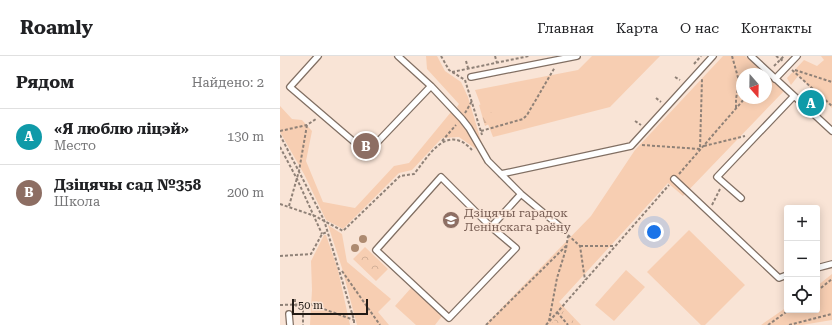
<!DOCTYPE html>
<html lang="ru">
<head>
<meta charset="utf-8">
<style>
  body { margin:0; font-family:"Roboto Serif",serif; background:#f6f6f6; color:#202124 }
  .controls { position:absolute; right:12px; bottom:12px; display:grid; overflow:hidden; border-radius:4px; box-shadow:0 2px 10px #0003 }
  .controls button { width:36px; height:36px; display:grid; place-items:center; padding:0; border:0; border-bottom:1px solid #e0e0e0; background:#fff; color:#202124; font:20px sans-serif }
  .compass { position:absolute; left:456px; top:12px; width:36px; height:36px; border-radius:50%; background:#fff; box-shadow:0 2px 10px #0003; rotate:160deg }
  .scale { position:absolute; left:12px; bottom:10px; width:76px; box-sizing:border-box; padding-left:4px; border:2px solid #221b16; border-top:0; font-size:11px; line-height:14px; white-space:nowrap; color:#221b16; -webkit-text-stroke:3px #f9e4d6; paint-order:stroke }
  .you { position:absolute; left:374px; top:176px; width:14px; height:14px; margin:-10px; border:3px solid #fff; border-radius:50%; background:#1a73e8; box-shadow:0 0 0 6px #1a73e833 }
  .badge { display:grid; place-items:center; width:26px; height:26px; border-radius:50%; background:#404ec2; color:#fff; font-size:13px; font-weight:700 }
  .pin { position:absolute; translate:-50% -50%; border:2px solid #fff; box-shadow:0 1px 4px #0006 }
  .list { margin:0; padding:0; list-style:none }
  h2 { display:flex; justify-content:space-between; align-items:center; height:52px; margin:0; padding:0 16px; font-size:17px }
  h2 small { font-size:13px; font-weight:400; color:#757577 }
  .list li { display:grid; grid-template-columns:26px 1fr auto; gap:12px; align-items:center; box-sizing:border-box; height:56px; padding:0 16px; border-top:1px solid #e0e0e0 }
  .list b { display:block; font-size:15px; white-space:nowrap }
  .list p { margin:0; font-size:13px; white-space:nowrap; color:#757577 }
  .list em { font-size:13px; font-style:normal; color:#757577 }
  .icon { flex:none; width:22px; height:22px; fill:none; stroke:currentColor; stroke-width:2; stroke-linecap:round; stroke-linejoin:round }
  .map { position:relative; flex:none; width:552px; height:269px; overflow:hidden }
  header { display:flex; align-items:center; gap:24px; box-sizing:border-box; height:56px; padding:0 20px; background:#fff; border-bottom:1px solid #e0e0e0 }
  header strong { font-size:19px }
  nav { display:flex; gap:22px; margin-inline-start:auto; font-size:14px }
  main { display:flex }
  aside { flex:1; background:#fff }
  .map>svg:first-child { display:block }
  .green { fill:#f7ceb2 }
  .forest { fill:url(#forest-firs) }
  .park { fill:url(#park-crowns) }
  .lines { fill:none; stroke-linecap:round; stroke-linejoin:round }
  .lane-casing { stroke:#816f63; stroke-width:8 }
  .path { stroke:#8f8177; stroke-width:2; stroke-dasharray:3 2; stroke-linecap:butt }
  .lane { stroke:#fff; stroke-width:5.5 }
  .tree { fill:#ad8a70 }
  .labels { text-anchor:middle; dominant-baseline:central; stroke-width:3; stroke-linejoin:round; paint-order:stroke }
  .education-label { font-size:12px; fill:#785e54; stroke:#f9e4d6; text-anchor:start }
</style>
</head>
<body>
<header>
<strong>Roamly</strong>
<nav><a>Главная</a><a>Карта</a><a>О нас</a><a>Контакты</a></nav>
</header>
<main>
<aside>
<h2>Рядом<small>Найдено: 2</small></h2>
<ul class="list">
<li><span class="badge" style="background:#0f9aa8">A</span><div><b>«Я люблю ліцэй»</b><p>Место</p></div><em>130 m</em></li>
<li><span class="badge" style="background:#8d6e63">B</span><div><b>Дзіцячы сад №358</b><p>Школа</p></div><em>200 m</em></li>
</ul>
</aside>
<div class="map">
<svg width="552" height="269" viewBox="0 0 552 269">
  <defs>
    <pattern id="forest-firs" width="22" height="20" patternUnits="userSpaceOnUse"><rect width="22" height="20" fill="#f7ceb2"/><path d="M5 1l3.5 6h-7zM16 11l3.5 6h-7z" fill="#d3b098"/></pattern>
    <pattern id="park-crowns" width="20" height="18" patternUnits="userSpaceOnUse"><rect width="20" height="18" fill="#f7ceb2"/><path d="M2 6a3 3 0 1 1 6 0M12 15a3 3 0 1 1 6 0" fill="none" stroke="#d3b098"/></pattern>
  </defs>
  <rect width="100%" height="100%" fill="#f9e4d6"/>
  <path class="green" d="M146,0H157L165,15L181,26L188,41L204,95L192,71L177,51L179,48L147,13Z
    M312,0H380L330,51L213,81L195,34L298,14Z
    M443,0H465L486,18H462V42H486V18L504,35L403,140L388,127L279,246L301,269H205L311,160L355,94Z
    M541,0H552V52L518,20L511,29L507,22L524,4L537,10L544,4Z
    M0,50L12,63L22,64L32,75L26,105L43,146L75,152L114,110L129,107L171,56L188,74L196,93L179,81L162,82L132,114L119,117L63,173L46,164L24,118L0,76Z
    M48,169L62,178L67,206L111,243L98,256L109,269H77L62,212Z
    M409,174L465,229L425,269H421L367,216Z
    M44,179H46L58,214L70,269H30L32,234L31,205Z
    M346,214L365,231L334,265L315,249Z
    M552,218V264L522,269H481L507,251V254H537V230Z
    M131,232L162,260L155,269H136L115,250Z"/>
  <path class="forest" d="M204,47L217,64L205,70L199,49Z"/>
  <path class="park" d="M85,191L108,213L96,225L73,203Z
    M283,255L298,269H270Z"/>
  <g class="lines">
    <g class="lane-casing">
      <path id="lane" d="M38,0L10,31L87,97L151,30
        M118,0L151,30L182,63L189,72L208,105L241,138L283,173
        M471,0L552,75
        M191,21L297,0
        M495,23L517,0
        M221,118L351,90L433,0
        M394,123L499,222L507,219
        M461,142L437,121L514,40
        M211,171L236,192L169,262L96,194L161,121L211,171L241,138
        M537,212L552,208
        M9,258L10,269"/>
    </g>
    <path class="path" d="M161,0L169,14L185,24L202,79
      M215,0L217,7
      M452,0L459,25L456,43V53
      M496,0L503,5
      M186,5L188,12
      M414,8L421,0
      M494,10L504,0
      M512,14L552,50
      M515,14L552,26
      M172,16L249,0
      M395,21L400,24
      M376,42L381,46
      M185,57L192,45
      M355,65L361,69
      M0,75L27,69L36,63
      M201,75L243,63L247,59L275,11
      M0,79L44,164L74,264V269
      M162,85L176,69
      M362,89L420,93L422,23
      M424,90L465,80
      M0,91L17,123L42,178
      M399,118L465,42
      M0,148L35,160L63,175L120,120L134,118C145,105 160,77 180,85C184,86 189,91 192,94
      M432,149L440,133
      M9,150L19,115L27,69
      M288,179L300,190L305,224
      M300,190H335
      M0,200L31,198L42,178L47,176
      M62,215L100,269
      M537,235L552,223
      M15,243V249L23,254V269
      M0,249L30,248L74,264
      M277,256L288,269
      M269,265L277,222L286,193L288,180
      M206,269L287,189
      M266,269L389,129
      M488,269L509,254
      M509,269L552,258"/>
    <use href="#lane" class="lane"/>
  </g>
  <g class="tree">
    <circle cx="83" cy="183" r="4"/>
    <circle cx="75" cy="192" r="4"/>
  </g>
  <defs>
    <g id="school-disc" transform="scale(0.9)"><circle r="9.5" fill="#8d6e63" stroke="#f9e4d6"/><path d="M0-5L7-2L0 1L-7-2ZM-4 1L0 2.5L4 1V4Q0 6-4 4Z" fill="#fff"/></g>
  </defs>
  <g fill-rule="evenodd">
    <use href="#school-disc" x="171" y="164"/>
  </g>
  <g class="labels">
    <g class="education-label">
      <text x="184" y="157">Дзіцячы гарадок<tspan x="184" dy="14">Ленінскага раёну</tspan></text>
    </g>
  </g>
</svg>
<div class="controls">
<button>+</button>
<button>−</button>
<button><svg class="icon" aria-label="locate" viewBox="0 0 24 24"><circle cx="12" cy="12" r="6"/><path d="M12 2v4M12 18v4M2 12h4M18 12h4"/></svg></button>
</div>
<svg class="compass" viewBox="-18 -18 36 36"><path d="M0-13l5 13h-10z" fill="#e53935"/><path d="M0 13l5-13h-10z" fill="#757577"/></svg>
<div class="scale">50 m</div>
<div class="you"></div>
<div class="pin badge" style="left:531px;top:47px;background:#0f9aa8">A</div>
<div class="pin badge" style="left:86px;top:90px;background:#8d6e63">B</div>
</div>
</main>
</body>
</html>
